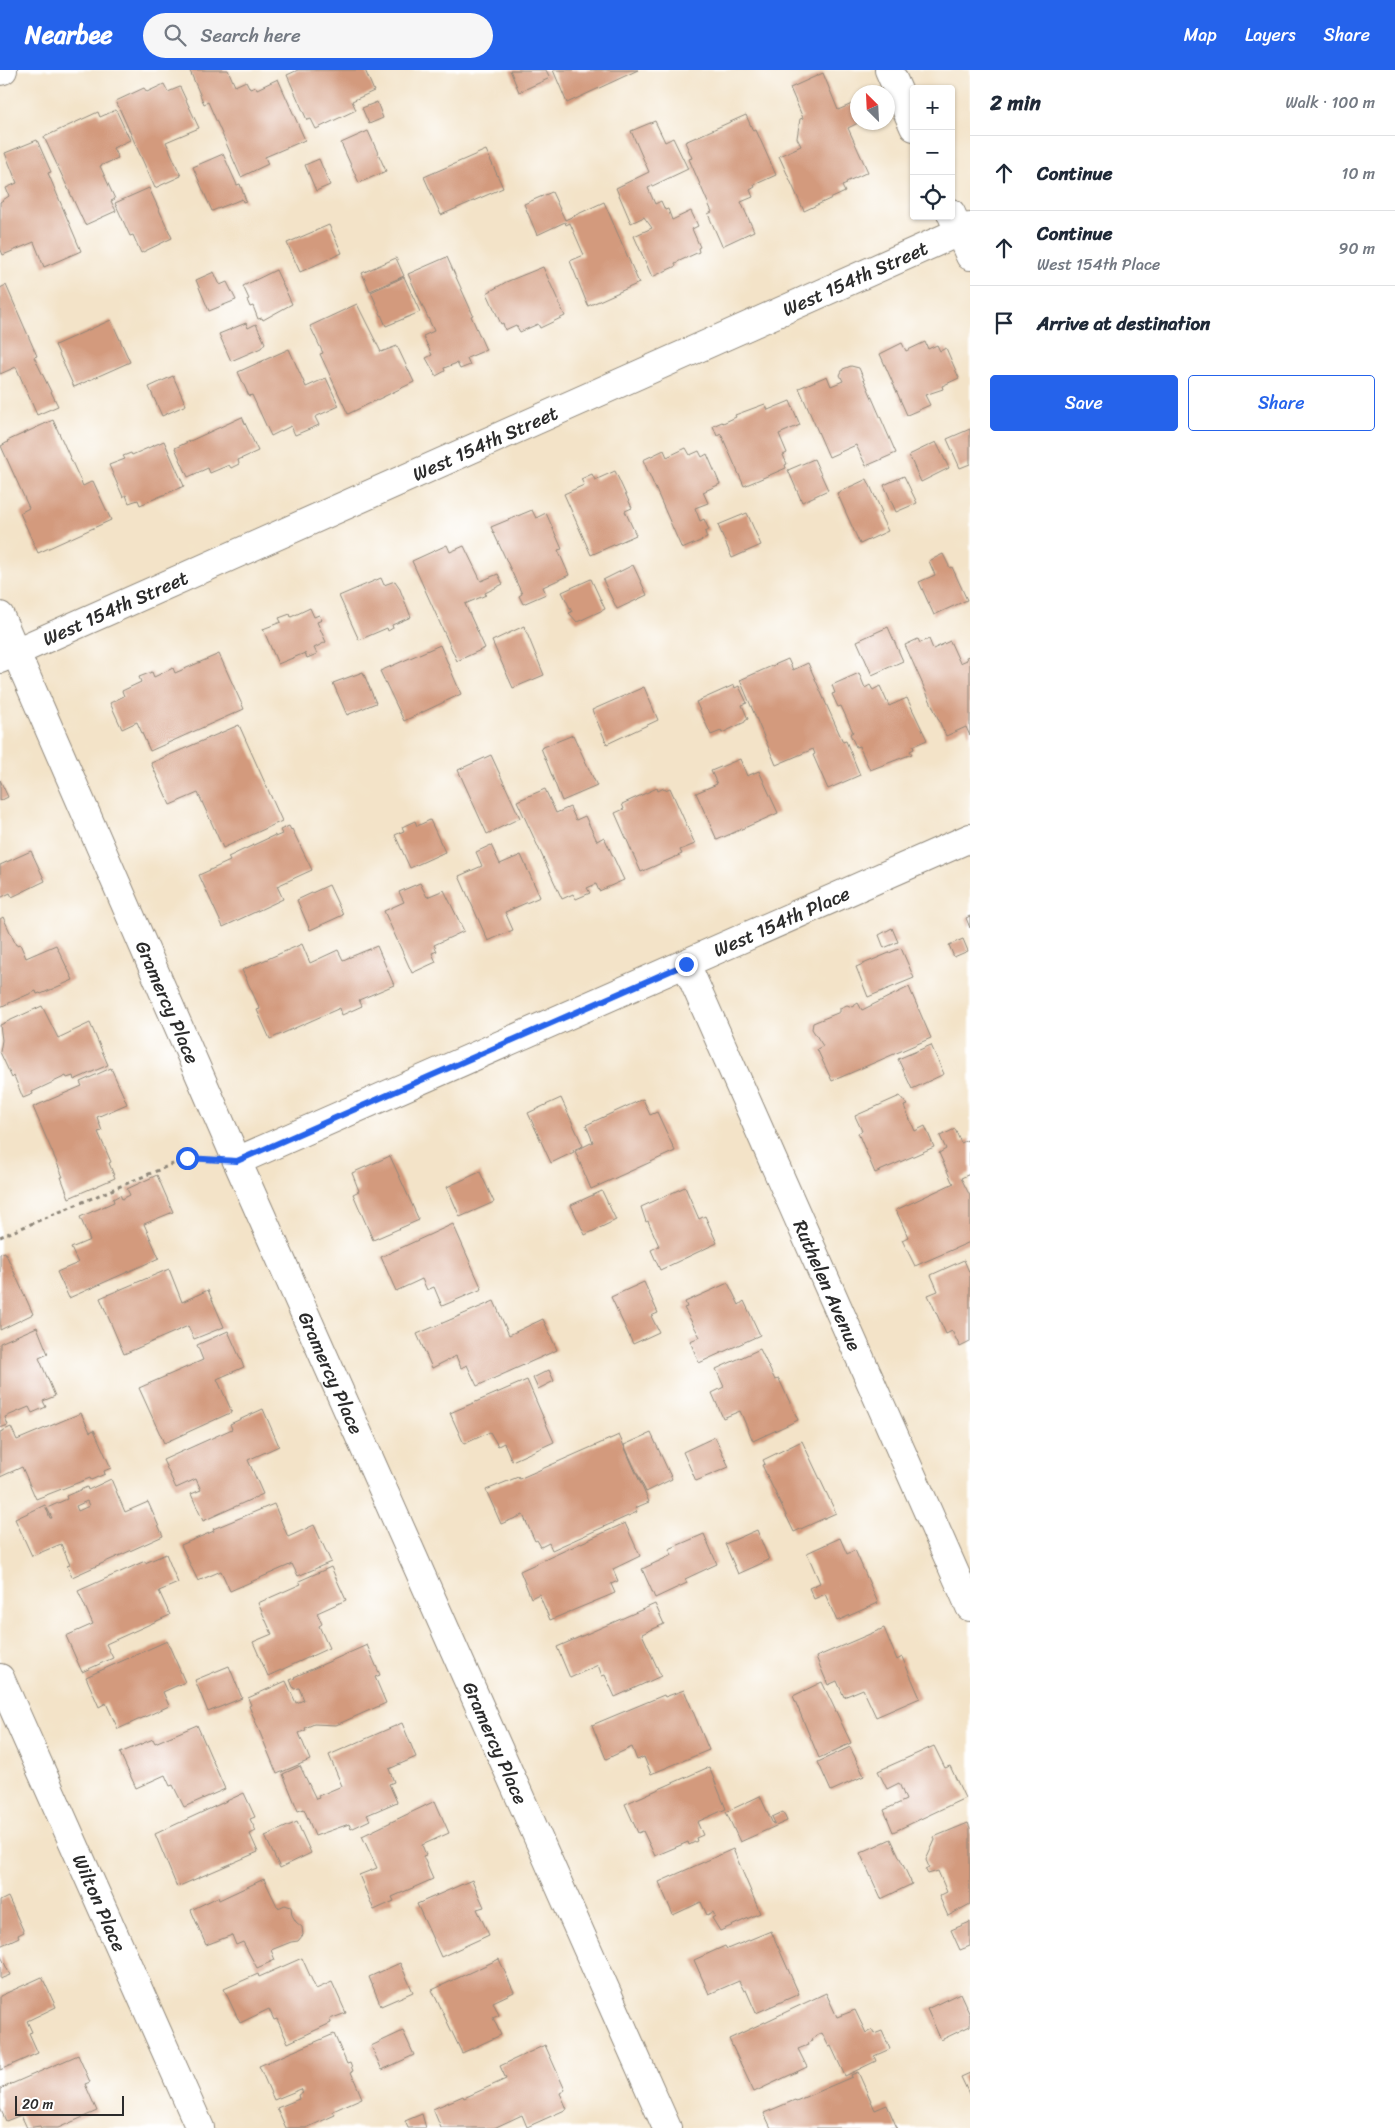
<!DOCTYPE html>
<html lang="en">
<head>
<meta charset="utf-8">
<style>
  body { margin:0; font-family:Sriracha,sans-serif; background:#f6f6f7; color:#1f2937 }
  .controls { position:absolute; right:15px; top:15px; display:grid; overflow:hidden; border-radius:5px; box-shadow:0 1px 4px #0004 }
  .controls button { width:45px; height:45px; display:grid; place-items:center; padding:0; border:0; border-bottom:1px solid #e0e1e3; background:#fff; color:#1f2937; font:25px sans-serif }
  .compass { position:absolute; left:850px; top:15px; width:45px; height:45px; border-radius:50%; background:#fff; box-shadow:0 1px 4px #0004; rotate:336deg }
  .scale { position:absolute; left:15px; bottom:12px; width:109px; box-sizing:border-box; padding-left:5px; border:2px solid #2b2b2b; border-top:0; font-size:14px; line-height:18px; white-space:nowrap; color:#2b2b2b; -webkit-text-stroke:4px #fff; paint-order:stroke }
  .stop { position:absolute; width:15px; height:15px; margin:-11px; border:4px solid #2563eb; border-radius:50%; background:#fff }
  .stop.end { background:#2563eb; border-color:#fff; box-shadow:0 1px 5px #0008 }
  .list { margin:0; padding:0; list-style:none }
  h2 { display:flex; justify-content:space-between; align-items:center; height:65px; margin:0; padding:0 20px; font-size:21px }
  h2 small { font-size:16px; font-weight:400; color:#747a83 }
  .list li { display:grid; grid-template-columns:32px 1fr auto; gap:15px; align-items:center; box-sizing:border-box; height:75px; padding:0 20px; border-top:1px solid #e0e1e3 }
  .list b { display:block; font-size:19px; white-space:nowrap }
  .list p { margin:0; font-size:16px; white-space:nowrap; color:#747a83 }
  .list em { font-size:16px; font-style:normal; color:#747a83 }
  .actions { display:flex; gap:10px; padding:15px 20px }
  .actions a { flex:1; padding:11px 0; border:1px solid #2563eb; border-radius:5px; text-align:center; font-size:18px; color:#2563eb }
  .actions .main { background:#2563eb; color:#fff }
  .icon { flex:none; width:28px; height:28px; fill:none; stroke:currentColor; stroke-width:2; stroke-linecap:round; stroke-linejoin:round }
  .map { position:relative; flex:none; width:970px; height:2058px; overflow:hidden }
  header { display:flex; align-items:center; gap:30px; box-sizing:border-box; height:70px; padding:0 25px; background:#2563eb; color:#fff }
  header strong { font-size:24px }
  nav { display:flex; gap:28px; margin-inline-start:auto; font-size:18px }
  .search { width:350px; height:45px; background:#f6f6f7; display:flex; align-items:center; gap:12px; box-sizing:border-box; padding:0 18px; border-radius:28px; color:#747a83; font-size:19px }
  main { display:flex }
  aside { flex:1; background:#fff }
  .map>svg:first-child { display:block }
  .building { fill:#d39a7d; fill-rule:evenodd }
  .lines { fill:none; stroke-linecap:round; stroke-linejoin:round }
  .street-casing { stroke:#8f877a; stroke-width:30 }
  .path { stroke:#8f877a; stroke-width:3; stroke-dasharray:4 4; stroke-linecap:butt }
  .street { stroke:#fff; stroke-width:28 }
  .route { stroke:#2563eb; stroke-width:6 }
  .labels { text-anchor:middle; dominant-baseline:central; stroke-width:4; stroke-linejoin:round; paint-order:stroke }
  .street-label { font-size:19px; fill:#2b2b2b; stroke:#fff }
</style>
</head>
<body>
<header>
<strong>Nearbee</strong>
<div class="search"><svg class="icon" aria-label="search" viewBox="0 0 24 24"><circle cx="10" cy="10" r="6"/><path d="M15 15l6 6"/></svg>Search here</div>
<nav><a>Map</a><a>Layers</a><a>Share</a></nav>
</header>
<main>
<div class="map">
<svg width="970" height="2058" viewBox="0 0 970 2058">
  <rect width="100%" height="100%" fill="#fff"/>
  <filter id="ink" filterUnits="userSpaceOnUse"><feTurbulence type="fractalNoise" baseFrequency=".02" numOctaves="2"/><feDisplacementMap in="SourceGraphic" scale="10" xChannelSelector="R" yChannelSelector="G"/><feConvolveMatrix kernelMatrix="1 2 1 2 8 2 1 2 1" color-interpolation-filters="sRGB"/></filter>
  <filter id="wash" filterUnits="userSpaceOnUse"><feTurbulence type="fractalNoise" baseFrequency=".0096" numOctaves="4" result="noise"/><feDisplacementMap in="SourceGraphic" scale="20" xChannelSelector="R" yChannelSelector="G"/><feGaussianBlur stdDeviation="1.12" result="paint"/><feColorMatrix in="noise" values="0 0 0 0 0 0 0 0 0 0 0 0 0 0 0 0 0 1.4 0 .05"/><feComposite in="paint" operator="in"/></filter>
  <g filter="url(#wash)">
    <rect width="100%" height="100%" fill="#f3e3c8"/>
    <g id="blocks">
      <path class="building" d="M192,0H228L235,16L246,11L250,19L256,17L257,19L278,9L305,70L265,87L268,94L241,107L208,32L204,34L190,1Z
        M298,0H365L374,21L352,31L356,40L316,59L311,49L307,50L287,5Z
        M510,0H546L550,8L519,22Z
        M553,0H638L567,33Z
        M823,3L838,40L852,34L858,45V53L848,58L868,102L846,112L847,114L842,116L845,122L804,141L779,86L801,76L797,68L800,49L803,48L790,18Z
        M164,14L168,22L180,17L199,58L166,72L181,106L155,118L116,31L144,18L147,22Z
        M377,32L383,48L369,54L362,38Z
        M116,40L130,70L113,78L118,88L100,96L115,129L111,131L116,141L85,155L44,67L98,42L100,47Z
        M746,45L753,61L756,60L776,105L754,115L755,117L750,120L753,127L741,132L754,161L722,176L708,144L712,142L689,89L692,88L685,72Z
        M655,51L665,72L673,68L688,99L648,118L655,134L661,131L665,140L668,139L672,150L691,141L698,156L692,159L700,177L698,178L699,182L675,193L676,196L652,207L634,166L652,158L644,147L631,153L616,118L649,102L631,61Z
        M368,61L386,101L359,113L341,73Z
        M37,70L51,102L48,103L81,181L44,197L34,172L3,185L0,178V132L9,126L6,118L17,113L5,83Z
        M486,80L503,118L441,145L424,107Z
        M223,84L237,115L240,114L246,131L243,132L242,129L212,141L193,97Z
        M319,89L330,115L316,121L305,95Z
        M149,118L172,168L141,183L133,165L130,166L115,133Z
        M552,122L565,150L604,132L639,213L588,236L570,191L584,185L570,153L566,155L565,152L537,165L524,134Z
        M329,155L342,183L300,202L287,173Z
        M447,187L473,245L471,246L486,280L467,288L470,295L460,299L457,293L444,298L445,301L436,306L426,288L432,285L423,266L434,261L408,204Z
        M396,188L404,206L370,221L362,203Z
        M543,197L565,246L540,258L538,254L520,262L516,255L505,260L503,253L501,254L487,223L506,212Z
        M276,200L292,234L263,250L262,248L258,249L253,236L250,237L247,230L249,229L243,216Z
        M214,202L220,215L227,212L236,230L209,241L196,210Z
        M404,207L420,242L386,256L371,222Z
        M6,215L37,286L34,287L58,336L37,345L16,297L0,304V218Z
        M357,234L381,282L397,276L414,312L348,344L320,284L323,283L310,256Z
        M111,250L130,292L74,317L55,275Z
        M246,253L248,258L256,254L265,273L261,278L231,291L219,264Z
        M925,272L928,279L937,275L940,281L946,278L959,308L942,316L943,319L925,325L930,335L907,345L880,284L902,273L906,281Z
        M289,279L306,317L326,308L339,336L315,347L319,355L295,365L291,356L271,366L252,325L249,326L238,302Z
        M851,296L859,298L896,383L866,396L856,375L829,387L799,318L827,306L831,316L843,311L840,305L843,299Z
        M173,306L186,335L162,346L149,317Z
        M790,331L800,355L779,364L787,383L783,385L787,394L785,395L786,398L744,416L721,364L717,366L713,356L722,352L723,353L736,347L735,345L765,334L768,340Z
        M242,347L258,381L238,390L239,394L231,398L229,395L210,403L208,398L188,407L175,378Z
        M53,350L83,416L93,411L111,450L38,483L20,443L29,438L1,376L8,372L7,371Z
        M970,359V394L960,398L947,369Z
        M164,371L184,416L140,435L138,430L129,433L126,425L123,427L109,395L125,389L123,386L131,383L132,385Z
        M936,372L949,398L921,412L909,385Z
        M686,378L690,385L699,381L702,387L707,384L720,414L703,422L708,433L695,438L700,451L704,449L709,460L705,462L707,468L682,479L643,390L664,380L667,387Z
        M814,389L828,420L802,432L788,400Z
        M615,401L632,438L625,441L636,465L591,485L564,424L584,415L581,409L592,404L595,410Z
        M904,406L917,433L896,442L884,415Z
        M867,409L882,442L879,443L888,461L860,474L837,423Z
        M532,440L536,448L546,443L562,479L558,480L569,505L543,517L546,524L523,534L519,526L522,524L491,457Z
        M747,443L761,475L732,488L718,455Z
        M447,475L450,482L464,476L481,511L498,504L503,514L485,523L486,525L465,534L485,578L457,591L412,491Z
        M943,484L950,498L952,497L967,530L934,545L919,512L935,505L929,491Z
        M633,495L647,525L617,539L603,510Z
        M381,508L384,515L395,511L399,517L411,547L392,555L393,558L388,561L387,558L359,570L339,526Z
        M591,509L605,539L577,552L569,543L572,542L562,522Z
        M310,538L314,547L319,545L322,550L317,552L326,572L314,578L317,584L307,588L305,583L278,594L263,559L281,552L279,548L290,544L291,547Z
        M524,556L544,605L513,618L492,571Z
        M888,557L903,591L872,605L857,571Z
        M918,569L920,573L929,569L933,579L950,571L960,593L967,590L966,587L970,586V666L966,657L946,666L905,575Z
        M440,575L461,624L404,651L380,601Z
        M219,584L244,639L150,681L137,652L122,659L110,633L124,626L122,621L141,612L139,607L152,602L154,607L173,598L175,603Z
        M788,589L793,600L808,593L843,672L846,671L860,705L828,719L813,685L815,684L813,679L776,695L740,610Z
        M363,602L376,633L347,645L333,613Z
        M859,603L865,618L870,615L873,620L880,616L889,636L907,628L927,670L913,676L914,679L910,681L912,684L870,700L859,676L856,677L850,664L853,662L841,636L838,637L832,624L835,623L832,615Z
        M734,615L735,618L739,616L747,633L742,635L748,649L745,651V652L722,663L721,661L711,665L696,632Z
        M644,617L658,650L607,674L592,640Z
        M239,655L282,751L223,778L198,723L170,735L151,693Z
        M573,665L597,716L562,731L541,678Z
        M491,685L520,748L487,764L458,700Z
        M740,689L747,706L759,701L778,743L717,770L696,723L717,714L711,701Z
        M0,710L8,727L0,731Z
        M657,718L658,721L664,718L665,720L670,718L695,774L680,780L682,784L641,802L615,743L624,739L622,734Z
        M545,719L556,743L570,737L576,750L585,746L597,771L604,767L624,810L599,821L596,814L587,818L590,823L576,829L573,824L562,829L517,731Z
        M430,750L445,782L410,798L395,765L404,761L402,757L415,751L417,756Z
        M289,756L291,760L292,759L312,800L277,816L283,829L223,857L199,805L230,791L228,787L275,765V767L282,764L280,760Z
        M491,775L500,794L521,785L540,827L505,842L513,860L488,871L459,806L482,796L476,782Z
        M31,781L45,811L12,827L10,823L0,828V795Z
        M420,813L427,827L444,820L464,861L434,875L437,881L432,883L436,892L412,903L384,841L404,832L399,822Z
        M329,815L343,845L310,860L297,830Z
        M970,846V858L966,848Z
        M3,847L16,875L20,874L26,888L56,875L73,910L41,924L40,923L37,924L36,921L0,937V849Z
        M892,858L898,872L884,878L879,865Z
        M963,869L968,881L954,887L949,875Z
        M302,874L310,893L338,880L343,890L377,876L394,915L359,930L362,936L342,945L340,938L270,969L257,940L260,939L242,900Z
        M901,878L914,908L868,927L856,897Z
        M909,917L931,968L832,1011L817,979L823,976L812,959L813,953L840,942V938L847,935L852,937L858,933L862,940Z
        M42,936L58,968L90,953L108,995L74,1010L73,1006L67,1008L66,1006L32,1022L33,1024L23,1028L14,1006L12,1008L0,982L2,970L0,955Z
        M931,975L944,1004L912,1019L898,989Z
        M111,998L127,1034L97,1047L102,1061L98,1062L111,1092L109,1093L115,1108L69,1128L61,1107H63L33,1037L82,1016L80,1012Z
        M900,1026L907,1035L904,1036L915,1061L925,1056L934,1077L875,1103L858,1063L862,1061L855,1046Z
        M561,1028L583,1076L573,1080L574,1082L551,1093L528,1043Z
        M643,1029L650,1045L657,1042L675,1081L591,1119L575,1081L593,1072L586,1055Z
        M955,1059L961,1073L970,1069V1104L961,1108L970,1126V1172L915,1196L902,1170L908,1167L896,1140L954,1113L952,1112L939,1083L946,1079L940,1066Z
        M390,1086L419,1150L373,1170L353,1124L359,1121L352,1103Z
        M480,1102L494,1132L460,1147L447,1117Z
        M157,1105L173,1142L144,1154L159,1188L69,1228L57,1202L78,1193L71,1178L90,1170L80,1147L114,1132L113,1129L120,1125L122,1129L130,1125L127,1119Z
        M685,1117L699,1149L705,1146L717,1173L660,1200L651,1180L659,1176L648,1151L646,1152L641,1137Z
        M602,1121L616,1150L585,1165L571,1135Z
        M453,1154L482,1219L442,1236L434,1217L427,1220L422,1209L396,1221L381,1187Z
        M5,1182L33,1244L0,1260V1184Z
        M964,1190L970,1204V1272L960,1277L952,1261L946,1264L928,1225L938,1221L931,1205Z
        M169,1199L182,1232L208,1220L224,1257L194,1269L188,1256L124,1284L100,1228Z
        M644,1212L658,1243L651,1246L659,1262L633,1274L611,1227Z
        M728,1213L739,1235L744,1231L760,1265L699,1293L690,1271L700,1267L684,1238L687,1237L685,1232Z
        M494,1231L509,1265L543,1249L557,1280L477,1316L467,1295L461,1298L456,1286L432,1298L417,1264Z
        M37,1257L48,1284L39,1288L55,1326L43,1331L46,1337L32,1343L29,1337L5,1347L8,1355L0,1358V1273Z
        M228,1261L244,1297L217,1309L232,1342L164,1373L139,1318L203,1290L197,1275Z
        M760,1279L775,1310L779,1309L798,1350L753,1371L740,1341L723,1348L712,1323L724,1317L716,1299Z
        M549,1300L554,1311L538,1319L533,1308Z
        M527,1310L554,1372L512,1391L504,1373L498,1376L490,1362L464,1374L450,1343Z
        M263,1339L279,1376L248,1390L263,1424L203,1451L191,1424L201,1420L196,1409L176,1418L163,1390L232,1359L230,1354Z
        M81,1343L90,1362L94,1360L111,1398L104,1401L105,1404L91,1410L90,1408L36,1429L22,1397L0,1407V1362L11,1357L17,1370Z
        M651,1363L672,1409L646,1422L624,1375Z
        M619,1365L649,1432L635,1438L637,1442L552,1480L549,1473L541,1477L537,1470L535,1471L523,1445L501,1454L486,1420L518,1407L519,1409Z
        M715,1367L729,1397L696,1411L683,1382Z
        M802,1371L836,1443L794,1462L762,1395L765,1394L763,1390Z
        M111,1409L125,1442L148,1432L163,1466L72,1507L67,1496L70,1495L61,1474L32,1486L15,1449L45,1435L50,1448H52L47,1438L67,1429L66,1426L87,1417L88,1420ZM87,1431L89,1436L78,1441L76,1436Z
        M274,1434L288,1467L314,1455L331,1492L298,1506L292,1494L230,1521L221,1501L198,1511L181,1475L214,1461L213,1459Z
        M625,1453L640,1486L613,1499L618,1511L611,1514L615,1523L550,1550L539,1524L531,1528L520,1501Z
        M757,1460L769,1490L738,1504L725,1474Z
        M704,1464L717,1494L685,1509L687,1513L655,1528L642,1499L672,1485L669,1479Z
        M840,1468L847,1484L855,1480L878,1533L837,1551L825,1524L814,1529L809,1518L820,1513L807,1483Z
        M166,1484L178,1513L159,1521L170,1545L106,1574L113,1588L82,1602L66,1566L93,1554L78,1521L145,1491V1493Z
        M331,1497L346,1530L317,1543L322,1554L319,1556L329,1578L268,1606L253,1572L272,1564L258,1533L301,1514L299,1511Z
        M655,1534L664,1554L642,1564L661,1606L615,1627L605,1605L602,1606L598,1595L570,1608L557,1577Z
        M884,1558L897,1590L902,1587L920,1628L876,1647L863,1619L844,1627L837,1611L828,1615L816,1587Z
        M167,1571L185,1612L163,1622L169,1636L118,1659L106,1633L99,1637L86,1607Z
        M367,1575L380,1605L375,1607L386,1633L336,1655L314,1654L305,1658L306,1660L299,1663L310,1690L277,1704L249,1636L251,1635L248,1628L286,1611L296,1633L304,1630L299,1618L294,1619L290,1610L295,1608L294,1607Z
        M229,1596L242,1628L208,1642L195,1610Z
        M822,1612L851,1673L819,1688L793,1626Z
        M684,1620L709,1680L651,1704L644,1687L637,1690L632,1677L606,1689L592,1655L664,1625L665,1627Z
        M402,1653L416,1687L389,1699L394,1712L389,1714L397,1732L367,1745L370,1750L351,1759L349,1754L315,1766L304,1739L298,1741L283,1704L300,1696L316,1729L319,1728L318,1726L342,1716L329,1685Z
        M197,1655L225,1719L184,1737L173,1715L170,1716L165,1705L136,1718L120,1683L153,1669L155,1673Z
        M934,1676L945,1698L950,1696L965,1728L893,1762L884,1740L906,1730L899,1713L887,1719L878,1701Z
        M850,1677L864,1706L831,1721L818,1692Z
        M709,1697L726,1739L697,1752L703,1765L696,1768L697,1771L689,1775L688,1772L655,1786L643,1761L638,1763L625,1734Z
        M244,1723L255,1747L250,1749L256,1761L250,1764L258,1782L177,1817L155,1764Z
        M760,1726L773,1754L775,1753L772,1747L783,1742L787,1751L740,1772L726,1742Z
        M435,1731L449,1763L422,1775L426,1785L423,1786L433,1809L392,1827L394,1831L374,1840L359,1805L377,1798L362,1766Z
        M297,1752L311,1783L280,1798L265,1766Z
        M968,1753L970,1758V1834L948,1846L939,1826L947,1822L938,1801L928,1804L925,1799L929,1797L926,1790L935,1770L934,1767Z
        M891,1769L912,1814L881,1829L860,1783Z
        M733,1779L760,1843L720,1861L712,1848L715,1846L713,1842L707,1845L701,1832L673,1845L659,1812Z
        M264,1809L278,1838L285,1835L291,1837L292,1845L296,1852L302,1857L303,1865L298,1871L291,1872L271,1880L275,1890L257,1898L243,1872L236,1875L232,1865L206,1875L191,1840L218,1827L219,1830Z
        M472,1810L484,1837L477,1839L489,1865L441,1887L417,1834Z
        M8,1827L24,1862L18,1865L19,1867L0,1876V1831Z
        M970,1852V1876L960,1880L951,1860Z
        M771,1861L799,1924L756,1943L746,1920L744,1921L739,1911L709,1924L694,1890L725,1876L727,1879Z
        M0,1884L10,1905L0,1909Z
        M302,1888L316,1919L332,1912L346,1943L330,1949L331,1953L288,1973L277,1949L274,1950L269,1939L240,1953L224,1919L258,1904L259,1907Z
        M499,1889L514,1922L493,1932L499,1945L493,1948L501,1965L462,1983L432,1920Z
        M400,1893L413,1922L381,1936L369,1907Z
        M42,1907L56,1937L27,1951L32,1962L29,1963L38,1983L0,2000V1926Z
        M826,1923L837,1947L855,1940L866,1963L872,1960L874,1964L882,1961L890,1979L874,1986L876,1991L845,2006L831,1976L829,1977L822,1963L811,1969L812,1971L807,1973L808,1975L798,1979L807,1997L754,2022L729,1969Z
        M960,1923L970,1945V1956L941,1970L927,1939Z
        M403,1961L414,1985L382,2000L371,1976Z
        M334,1964L347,1994L350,1993L353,2001L351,2002L362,2028L333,2041L335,2045L306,2058H286L277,2038L299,2029L298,2025L303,2022L301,2019L274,2030L259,1996Z
        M545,1975L565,2020L560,2023L567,2039L527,2057L522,2045L494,2058H441L433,2039L463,2026L464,2028L506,2009L500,1996Z
        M78,1985L90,2012L85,2014L97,2041L58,2058H41L40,2056L27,2058L21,2045L6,2051L0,2038V2019Z
        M858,2002L875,2040L887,2035L897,2058H771L764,2043L795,2030L796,2031L852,2007L851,2005Z
        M970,2003V2026L961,2007Z
        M422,2044L426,2058H408L405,2051Z"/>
    </g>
  </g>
  <g filter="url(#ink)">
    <use href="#blocks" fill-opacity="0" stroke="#8f877a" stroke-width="1"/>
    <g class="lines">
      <g class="street-casing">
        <g id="street">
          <path d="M889,0L914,57"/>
          <path d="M0,1L3,0"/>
          <path d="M951,143L970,186"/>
          <path id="s1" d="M0,546L237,1091L667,2058"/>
          <path id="s2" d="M0,589L970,157"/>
          <path id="s3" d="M686,894L970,1537"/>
          <path id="s4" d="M237,1091L970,768"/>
          <path id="s5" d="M0,1608L200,2058"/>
        </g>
      </g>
      <path class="path" d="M0,1167L187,1088L201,1089"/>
      <use href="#street" class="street"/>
    </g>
  </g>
  <g class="lines" filter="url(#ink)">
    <path class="route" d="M187,1088L237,1091L686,894"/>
  </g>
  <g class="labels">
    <g class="street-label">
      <text stroke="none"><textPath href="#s2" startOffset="936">West 154th Street</textPath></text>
      <text stroke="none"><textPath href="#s2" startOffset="531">West 154th Street</textPath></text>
      <text stroke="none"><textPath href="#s2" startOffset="126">West 154th Street</textPath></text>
      <text stroke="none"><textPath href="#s4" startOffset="595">West 154th Place</textPath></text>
      <text stroke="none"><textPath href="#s1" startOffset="421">Gramercy Place</textPath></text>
      <text stroke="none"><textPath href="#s3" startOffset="351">Ruthelen Avenue</textPath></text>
      <text stroke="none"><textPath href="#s1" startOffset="826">Gramercy Place</textPath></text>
      <text stroke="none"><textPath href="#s1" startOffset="1231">Gramercy Place</textPath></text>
      <text stroke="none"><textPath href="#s5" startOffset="246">Wilton Place</textPath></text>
    </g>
  </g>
</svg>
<div class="controls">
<button>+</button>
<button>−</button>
<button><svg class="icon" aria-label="locate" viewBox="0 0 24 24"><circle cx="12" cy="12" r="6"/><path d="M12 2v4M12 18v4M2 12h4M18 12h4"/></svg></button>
</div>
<svg class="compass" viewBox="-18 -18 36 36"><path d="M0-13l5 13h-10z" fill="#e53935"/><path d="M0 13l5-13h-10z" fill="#747a83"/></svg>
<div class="scale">20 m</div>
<div class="stop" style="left:187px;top:1088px"></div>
<div class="stop end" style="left:686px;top:894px"></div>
</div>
<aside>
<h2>2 min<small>Walk · 100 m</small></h2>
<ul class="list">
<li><svg class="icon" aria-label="ahead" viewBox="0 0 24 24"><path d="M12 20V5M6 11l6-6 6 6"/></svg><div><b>Continue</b></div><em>10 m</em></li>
<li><svg class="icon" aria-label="ahead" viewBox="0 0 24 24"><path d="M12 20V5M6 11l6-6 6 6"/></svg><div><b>Continue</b><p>West 154th Place</p></div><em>90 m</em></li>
<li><svg class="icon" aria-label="arrive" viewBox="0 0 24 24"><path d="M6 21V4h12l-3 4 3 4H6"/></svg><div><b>Arrive at destination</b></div></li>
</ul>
<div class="actions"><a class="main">Save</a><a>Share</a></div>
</aside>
</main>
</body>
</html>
